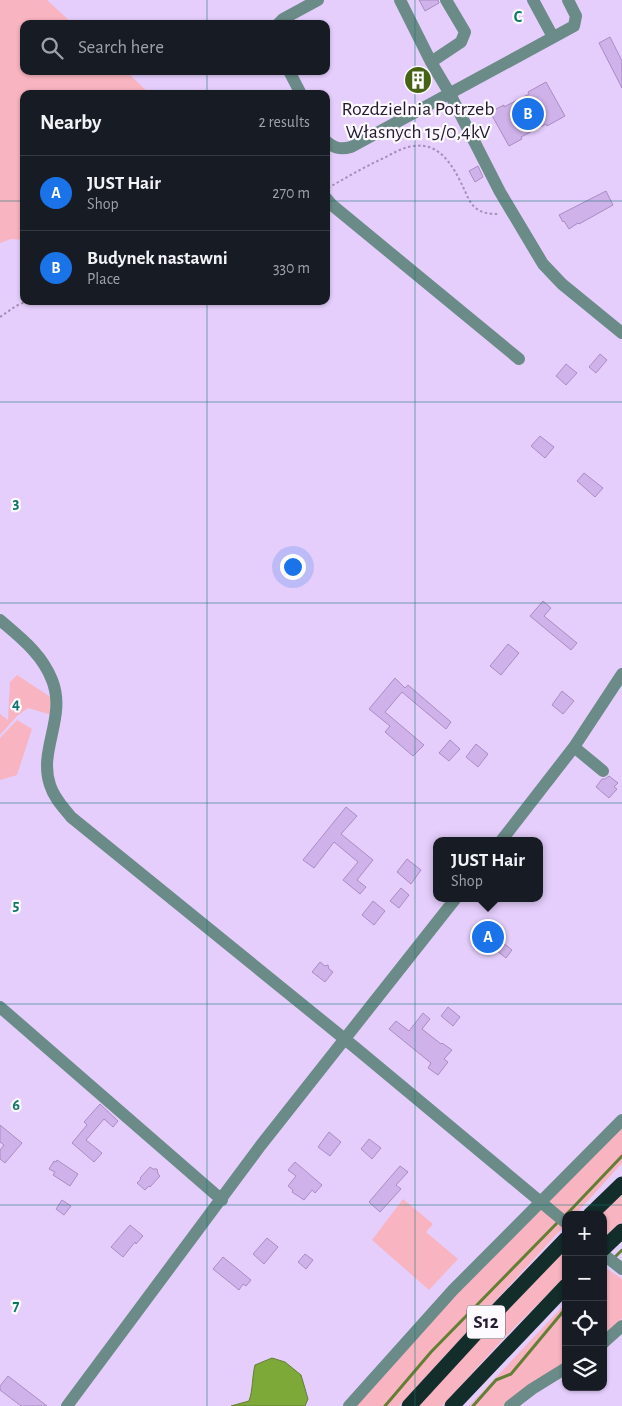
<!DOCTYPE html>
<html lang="en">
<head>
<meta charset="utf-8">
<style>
  body { margin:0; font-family:"Alegreya Sans",sans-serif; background:#242831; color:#f1f3f6 }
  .controls { position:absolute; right:15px; bottom:15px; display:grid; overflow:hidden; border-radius:10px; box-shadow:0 1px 4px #0004 }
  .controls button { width:45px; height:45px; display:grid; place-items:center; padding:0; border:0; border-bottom:1px solid #363941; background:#171b24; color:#f1f3f6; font:25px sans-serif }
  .you { position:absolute; left:292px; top:566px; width:18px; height:18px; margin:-12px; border:4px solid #fff; border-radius:50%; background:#1a73e8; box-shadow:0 0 0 8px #1a73e833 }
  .badge { display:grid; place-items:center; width:32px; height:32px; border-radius:50%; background:#1a73e8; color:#fff; font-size:16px; font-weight:700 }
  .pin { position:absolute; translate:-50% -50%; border:2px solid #fff; box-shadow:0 1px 5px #0006 }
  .popup { position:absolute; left:433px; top:837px; width:110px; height:65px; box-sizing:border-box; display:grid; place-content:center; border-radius:10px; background:#171b24; filter:drop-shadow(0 1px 4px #0005); font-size:16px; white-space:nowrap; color:#9ea1a6 }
  .popup b { font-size:19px; color:#f1f3f6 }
  .popup::after { content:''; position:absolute; left:50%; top:100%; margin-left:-10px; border:10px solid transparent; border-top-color:#171b24 }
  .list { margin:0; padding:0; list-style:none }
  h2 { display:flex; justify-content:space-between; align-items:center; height:65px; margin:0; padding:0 20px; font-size:21px }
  h2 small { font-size:16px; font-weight:400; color:#9ea1a6 }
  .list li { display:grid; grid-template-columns:32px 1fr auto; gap:15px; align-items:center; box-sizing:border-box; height:75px; padding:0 20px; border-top:1px solid #363941 }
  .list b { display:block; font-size:19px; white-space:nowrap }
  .list p { margin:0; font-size:16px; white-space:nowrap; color:#9ea1a6 }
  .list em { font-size:16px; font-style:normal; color:#9ea1a6 }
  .icon { flex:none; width:28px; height:28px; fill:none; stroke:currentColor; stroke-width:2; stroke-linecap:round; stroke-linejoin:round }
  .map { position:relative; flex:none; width:622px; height:1406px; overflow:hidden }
  .search { position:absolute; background:#171b24; box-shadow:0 1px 4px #0004; left:20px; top:20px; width:310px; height:55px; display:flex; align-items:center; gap:12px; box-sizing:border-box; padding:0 18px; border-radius:10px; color:#9ea1a6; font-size:19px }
  .panel { position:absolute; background:#171b24; box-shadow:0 1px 4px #0004; left:20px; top:90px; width:310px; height:215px; border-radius:10px }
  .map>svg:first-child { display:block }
  .green { fill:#f8b4c0 }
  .water { fill:#7da938; stroke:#637e35 }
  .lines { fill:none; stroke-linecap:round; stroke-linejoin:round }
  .stream { stroke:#637e35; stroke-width:3 }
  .building { fill:#cfb2ea; stroke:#a98cc3 }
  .path { stroke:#a290b5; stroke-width:2; stroke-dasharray:2.5 2.5; stroke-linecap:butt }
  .minor { stroke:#6a8b87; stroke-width:12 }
  .highway { stroke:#122d2a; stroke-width:15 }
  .grid { fill:none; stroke:#0f766e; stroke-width:1; stroke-opacity:0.55 }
  .labels { text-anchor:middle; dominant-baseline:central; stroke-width:4.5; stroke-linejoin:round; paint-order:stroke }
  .shield { fill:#fcf9ff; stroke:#665d6d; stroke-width:1 }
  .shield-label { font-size:19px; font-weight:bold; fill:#251a2f }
  .poi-label { font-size:20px; fill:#251a2f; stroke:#fcf9ff }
  .grid-label { font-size:16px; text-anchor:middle; font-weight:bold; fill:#0f766e; stroke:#fcf9ff; stroke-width:4.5; stroke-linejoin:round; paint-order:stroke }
</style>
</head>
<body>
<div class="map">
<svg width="622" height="1406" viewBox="0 0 622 1406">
  <rect width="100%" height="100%" fill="#e5cefc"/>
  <path class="green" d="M0,0H47L73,24H24V71H126L150,94H24V240L11,239L0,243Z
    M17,675L55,700L52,715L28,708L17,716L0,735V714L8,720L10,682Z
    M17,720L32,729L17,775L0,780V738Z
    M622,1126V1163L575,1215H566V1224L399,1406H355L427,1326L502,1247Z
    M622,1194V1222L603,1240V1215H600Z
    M403,1199L433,1224L426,1232L458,1259L429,1290L372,1240Z
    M566,1248V1276L505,1337L442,1406H417Z
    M603,1266L622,1279V1318L603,1337Z
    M566,1303V1362L504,1406H469Z"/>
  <path class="water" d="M272,1358L285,1362L301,1375L308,1399L305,1406H231L249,1401C253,1390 252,1377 255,1365Z"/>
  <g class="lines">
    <path class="stream" d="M564,1217L622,1156
      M613,1259L622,1250
      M385,1406L431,1352L559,1221
      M473,1406L496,1380L511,1374L566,1308"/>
  </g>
  <path class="building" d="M419,0H438L439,3L425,11Z
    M610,37L622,61V88L599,43Z
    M419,67L430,87L417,94L406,74Z
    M546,82L565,116L547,126L546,124L521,137L522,139L509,146L490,112L504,105V107L529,94L528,92Z
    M478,166L483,177L475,182L469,171Z
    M606,191L613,205L579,224L578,223L569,229L564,221L563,222L559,215Z
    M600,354L607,360L596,373L589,367Z
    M566,364L577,373L566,385L556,376Z
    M540,436L554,447L545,458L531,446Z
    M584,473L603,488L595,497L577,481Z
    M543,601L551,608L544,616L577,643L571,650L530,616Z
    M508,644L519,653L501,675L490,666Z
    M395,678L405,688L408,685L451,722L446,729L402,692L385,712L424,745L413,756L385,732L390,726L369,709Z
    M562,691L574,701L563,714L552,705Z
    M450,740L460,749L449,761L439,753Z
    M476,744L488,754L478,767L466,757Z
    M609,776L618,783L614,787L617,789L609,798L596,787L602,779H605Z
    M346,807L357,816L341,834L373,860L357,880L366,887L360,894L343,880L358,862L334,842L314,868L303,860Z
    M407,859L421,870L411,884L397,872Z
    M401,888L409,895L399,908L390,901Z
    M373,901L385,911L374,925L362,915Z
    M489,932L512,950L506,958L483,940Z
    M320,962L325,966L328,965L329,969L333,972L325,982L312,972Z
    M448,1007L460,1017L453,1026L441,1016Z
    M423,1013L430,1019L422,1029L441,1044L442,1043L452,1050L444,1059L448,1062L438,1075L428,1068L431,1063L389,1029L396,1021L409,1031Z
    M100,1104L118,1121L113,1127L104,1119L86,1140L102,1153L94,1162L72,1143L87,1125L84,1122Z
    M0,1125L22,1143L5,1163L0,1159V1150L4,1145L0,1142Z
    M329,1132L341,1142L330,1156L318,1147Z
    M369,1139L381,1148L372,1159L361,1149Z
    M57,1160L78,1174L70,1186L53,1175L55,1172L49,1169L54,1161L56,1162Z
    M295,1162L322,1185L315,1193L312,1190L304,1200L292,1192L293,1190L288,1186L296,1176L288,1170Z
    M400,1166L408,1172L396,1185L401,1189L380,1212L369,1202Z
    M150,1167L153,1169H157L158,1174L160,1176L150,1187L149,1186L145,1190L137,1183L141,1179L140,1178Z
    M62,1200L71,1206L64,1215L56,1209Z
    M130,1225L143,1236L136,1244L135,1242L123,1257L111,1247Z
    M267,1238L278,1247L264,1264L253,1254Z
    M305,1254L313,1260L306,1269L298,1262Z
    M223,1257L251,1280L246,1286L243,1284L239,1290L213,1269Z
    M8,1376L47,1406H21L0,1390V1386Z"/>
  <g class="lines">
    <path class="path" d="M328,188C347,177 366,166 386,157C395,152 404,147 414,146C442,142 455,170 465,191C468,198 471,205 477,209C484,214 492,214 499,214
      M0,317L16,306L27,301"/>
    <path class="minor" d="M400,0L431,62L450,94L500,192L543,264L562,284L622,333
      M533,0L553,37
      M278,24L283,19L318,0
      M431,62L461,42L465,32L446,0
      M289,71L301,94
      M326,141C334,148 340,150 351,147L574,26L576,16L568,0
      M326,198L332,205L519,359
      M0,620C21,638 42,654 52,680C67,717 38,750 50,785C54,798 63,807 71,817L357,1049L566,1223
      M574,747L603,771
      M501,841L574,747L622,674
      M0,1007L222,1200
      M603,1254L622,1269
      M603,1343L622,1326
      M67,1406L261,1145L456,898
      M349,1406L453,1290L622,1120
      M510,1406L532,1389L566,1368"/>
    <path class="highway" d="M590,1215L622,1184
      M603,1249L622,1231
      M409,1406L488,1320L566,1239
      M452,1406L566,1286"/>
  </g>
  <path class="grid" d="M207,0V24M415,0V1406M207,71V94M0,201H24M326,201H622M207,301V1406M0,402H622M0,603H622M0,803H622M0,1004H622M0,1205H622"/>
  <defs>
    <g id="building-disc" transform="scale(1.4375)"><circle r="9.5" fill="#466214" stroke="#fcf9ff"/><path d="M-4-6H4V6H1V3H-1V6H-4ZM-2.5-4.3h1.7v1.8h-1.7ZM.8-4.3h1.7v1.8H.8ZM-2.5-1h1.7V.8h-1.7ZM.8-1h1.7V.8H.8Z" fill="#fff"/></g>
  </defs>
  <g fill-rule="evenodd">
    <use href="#building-disc" x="418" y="80"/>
  </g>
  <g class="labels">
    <rect class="shield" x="467" y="1305.5" width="38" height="33" rx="4"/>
    <g class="shield-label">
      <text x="486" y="1322">S12</text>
    </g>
    <g class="poi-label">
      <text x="418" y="109">Rozdzielnia Potrzeb<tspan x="418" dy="23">Własnych 15/0,4kV</tspan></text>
    </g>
  </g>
  <g class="grid-label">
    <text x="518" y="22">C</text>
    <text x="16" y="508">3</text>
    <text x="16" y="709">4</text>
    <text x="16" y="910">5</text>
    <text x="16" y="1110">6</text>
    <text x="16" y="1311">7</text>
  </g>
</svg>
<div class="controls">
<button>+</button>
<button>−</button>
<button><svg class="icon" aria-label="locate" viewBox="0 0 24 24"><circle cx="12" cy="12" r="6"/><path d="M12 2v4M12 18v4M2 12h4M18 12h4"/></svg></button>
<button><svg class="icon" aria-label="layers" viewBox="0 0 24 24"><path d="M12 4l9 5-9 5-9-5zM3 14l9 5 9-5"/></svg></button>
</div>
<div class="you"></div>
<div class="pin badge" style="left:488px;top:937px">A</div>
<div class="popup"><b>JUST Hair</b>Shop</div>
<div class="pin badge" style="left:528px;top:114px">B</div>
<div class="search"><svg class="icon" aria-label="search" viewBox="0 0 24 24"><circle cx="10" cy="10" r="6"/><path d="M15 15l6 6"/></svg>Search here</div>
<section class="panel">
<h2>Nearby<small>2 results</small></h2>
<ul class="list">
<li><span class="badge">A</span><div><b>JUST Hair</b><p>Shop</p></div><em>270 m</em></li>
<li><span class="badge">B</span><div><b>Budynek nastawni</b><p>Place</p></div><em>330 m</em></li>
</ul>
</section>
</div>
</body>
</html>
